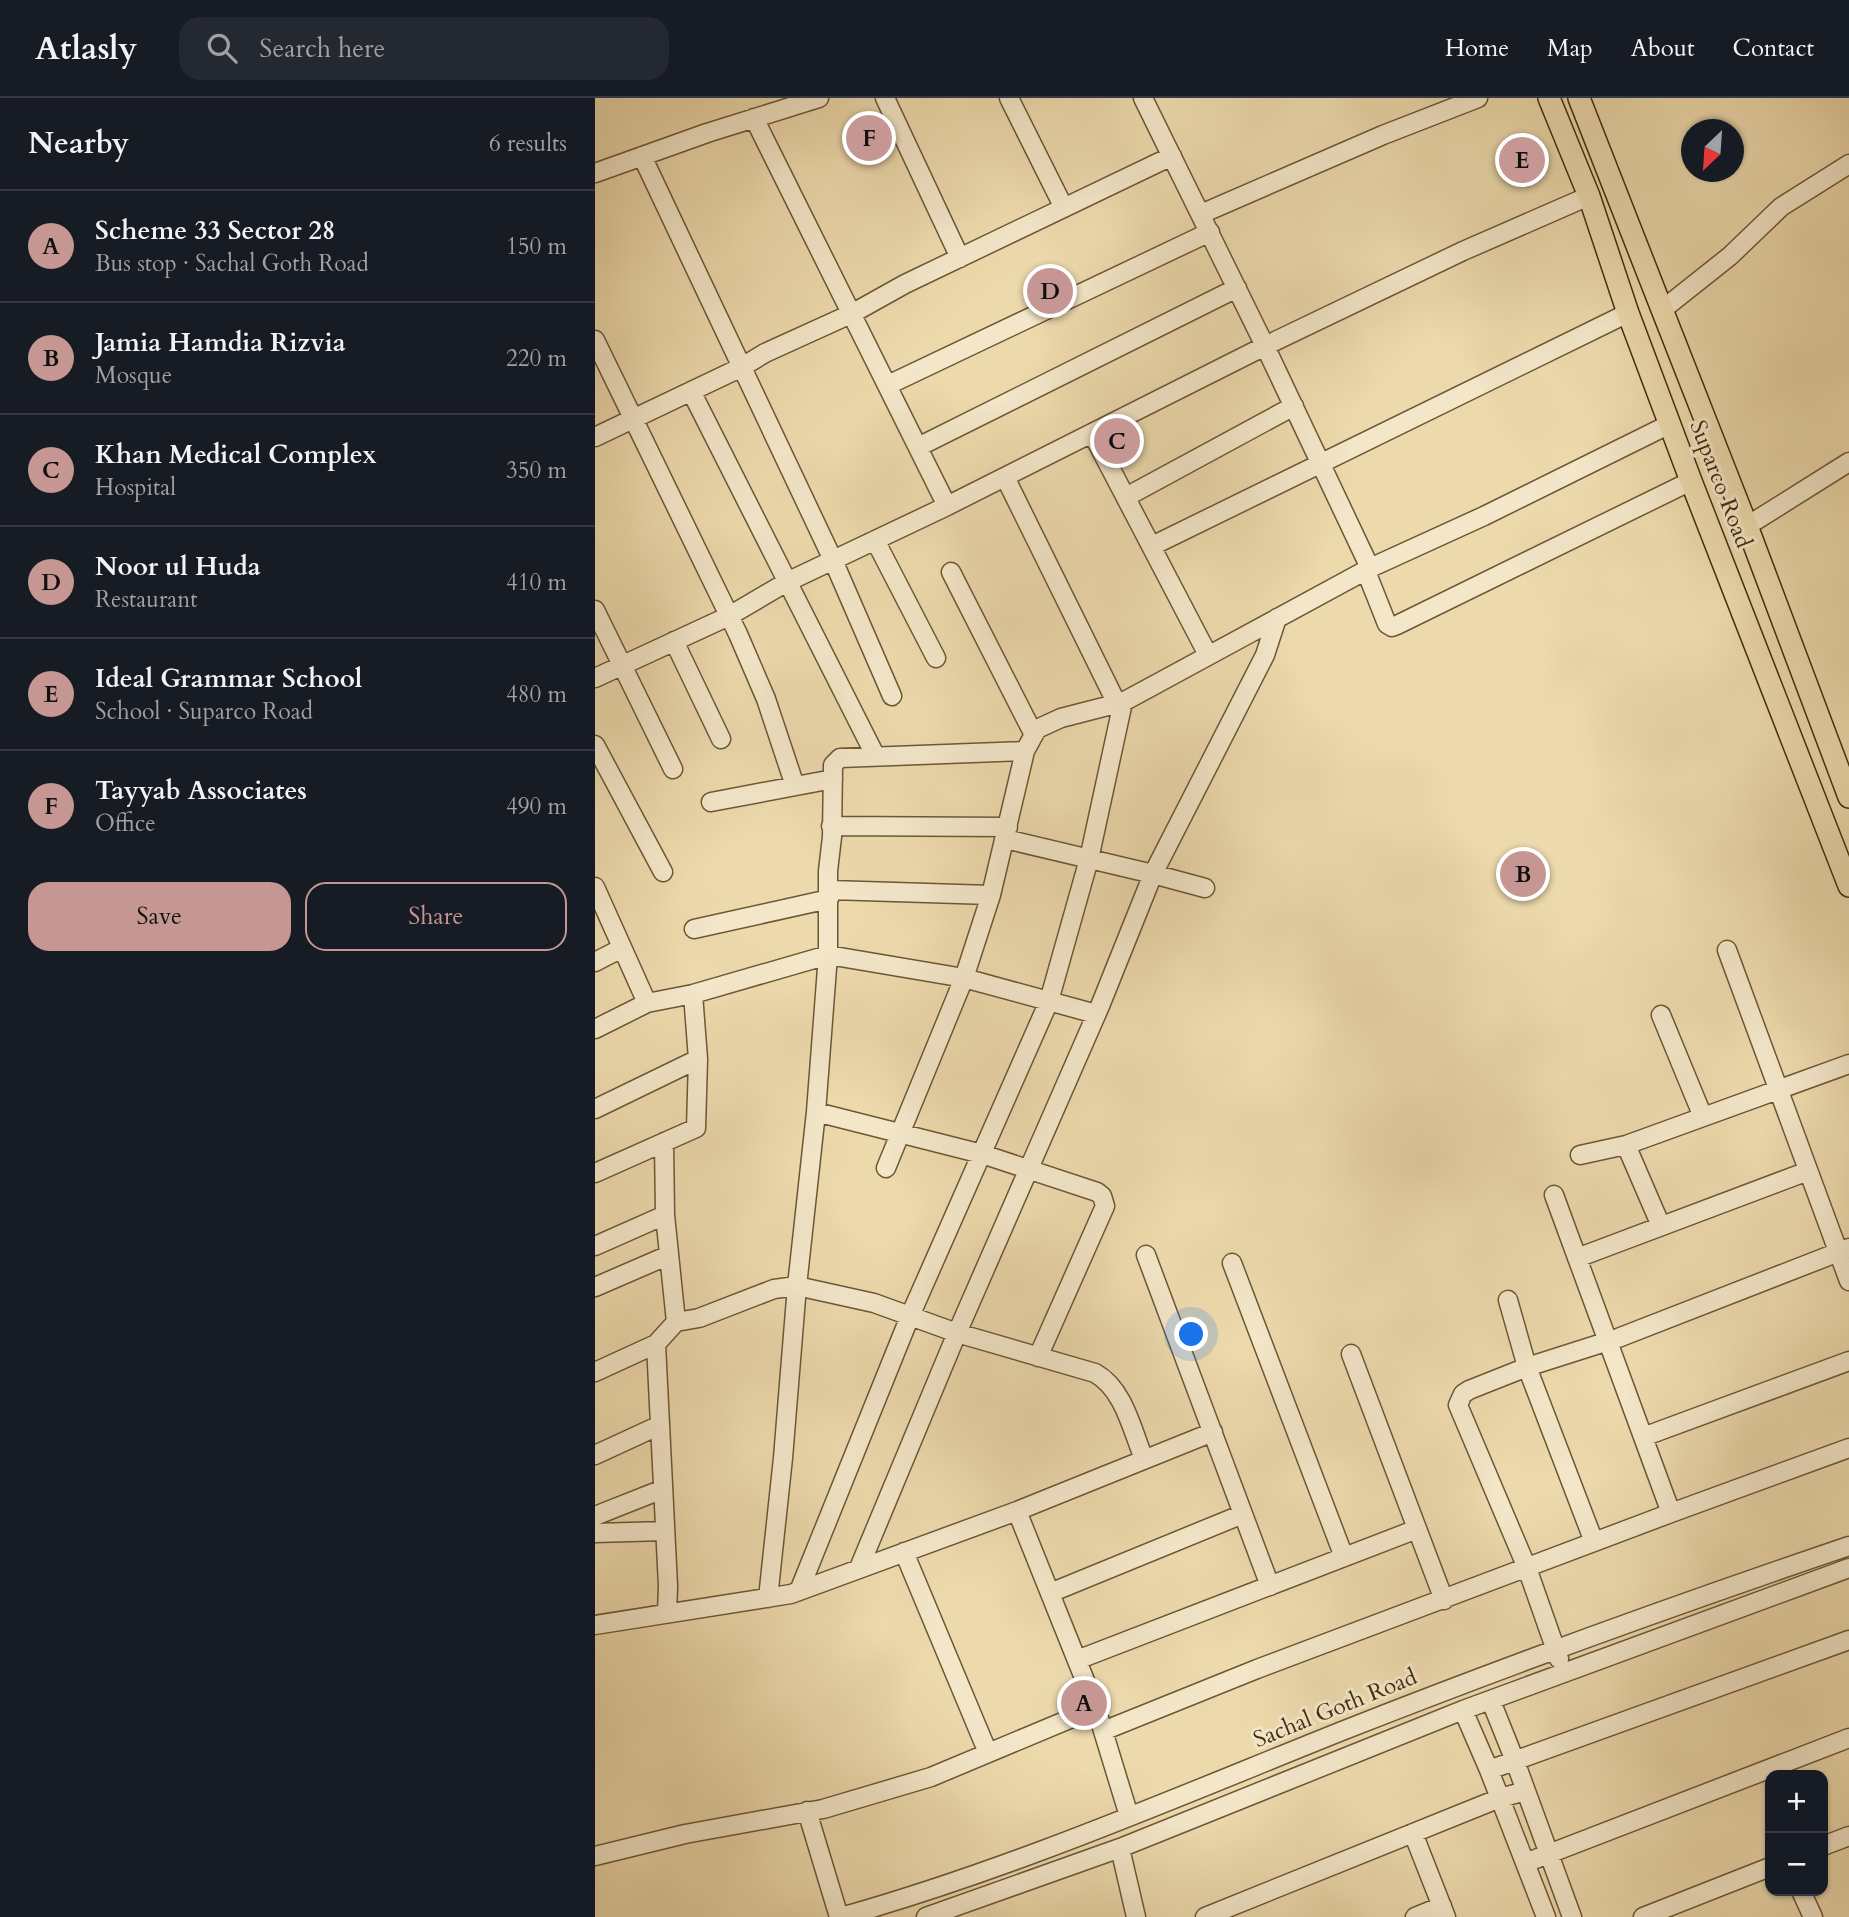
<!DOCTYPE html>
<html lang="en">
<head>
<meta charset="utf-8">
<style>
  body { margin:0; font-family:Cardo,serif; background:#242831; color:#f1f3f6 }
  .controls { position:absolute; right:21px; bottom:21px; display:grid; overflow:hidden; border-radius:14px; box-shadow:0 2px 5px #0004 }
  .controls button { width:63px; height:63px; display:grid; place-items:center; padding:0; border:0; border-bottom:2px solid #363941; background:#171b24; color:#f1f3f6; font:35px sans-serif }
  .compass { position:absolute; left:1086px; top:21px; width:63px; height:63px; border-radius:50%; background:#171b24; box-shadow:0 2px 5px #0004; rotate:205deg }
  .you { position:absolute; left:597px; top:1237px; width:24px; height:24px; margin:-18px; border:5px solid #fff; border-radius:50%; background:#1a73e8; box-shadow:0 0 0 10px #1a73e833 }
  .badge { display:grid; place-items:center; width:46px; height:46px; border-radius:50%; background:#c59692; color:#111; font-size:23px; font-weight:700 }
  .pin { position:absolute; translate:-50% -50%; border:4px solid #fff; box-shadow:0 2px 7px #0006 }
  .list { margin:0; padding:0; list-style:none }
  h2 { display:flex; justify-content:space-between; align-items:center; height:91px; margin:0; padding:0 28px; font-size:30px }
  h2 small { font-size:23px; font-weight:400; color:#9ea1a6 }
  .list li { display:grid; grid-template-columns:46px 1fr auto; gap:21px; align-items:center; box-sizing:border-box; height:112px; padding:0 28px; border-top:2px solid #363941 }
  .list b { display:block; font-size:26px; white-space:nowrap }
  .list p { margin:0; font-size:23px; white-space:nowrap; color:#9ea1a6 }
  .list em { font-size:23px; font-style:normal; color:#9ea1a6 }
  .actions { display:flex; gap:14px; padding:21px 28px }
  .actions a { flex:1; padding:16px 0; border:2px solid #c59692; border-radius:21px; text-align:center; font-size:24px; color:#c59692 }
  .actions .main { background:#c59692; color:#111 }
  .icon { flex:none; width:38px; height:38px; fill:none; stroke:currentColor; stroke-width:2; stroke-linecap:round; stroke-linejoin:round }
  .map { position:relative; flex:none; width:1254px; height:1819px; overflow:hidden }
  header { display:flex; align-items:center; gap:42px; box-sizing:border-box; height:98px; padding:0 35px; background:#171b24; border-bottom:2px solid #363941 }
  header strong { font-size:33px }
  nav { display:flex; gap:38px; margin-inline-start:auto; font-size:24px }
  .search { width:490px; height:63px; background:#242831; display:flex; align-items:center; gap:18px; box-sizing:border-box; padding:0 24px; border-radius:21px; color:#9ea1a6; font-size:26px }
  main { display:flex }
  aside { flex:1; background:#171b24 }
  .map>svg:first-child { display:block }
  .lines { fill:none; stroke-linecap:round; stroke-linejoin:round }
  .minor-casing { stroke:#6c5735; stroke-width:21 }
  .major-casing { stroke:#412c0d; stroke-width:24 }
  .minor { stroke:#f3e6c9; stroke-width:18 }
  .major { stroke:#ecd9ac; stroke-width:21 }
  .labels { text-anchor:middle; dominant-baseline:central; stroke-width:6; stroke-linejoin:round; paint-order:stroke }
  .street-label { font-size:23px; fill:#412c0d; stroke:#f3e6c9 }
</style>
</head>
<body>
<header>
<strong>Atlasly</strong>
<div class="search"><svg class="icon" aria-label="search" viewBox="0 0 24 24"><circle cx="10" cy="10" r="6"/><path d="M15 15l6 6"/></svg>Search here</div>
<nav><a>Home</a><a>Map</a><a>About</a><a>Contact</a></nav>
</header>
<main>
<aside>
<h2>Nearby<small>6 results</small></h2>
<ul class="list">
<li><span class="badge">A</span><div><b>Scheme 33 Sector 28</b><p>Bus stop · Sachal Goth Road</p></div><em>150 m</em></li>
<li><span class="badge">B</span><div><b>Jamia Hamdia Rizvia</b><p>Mosque</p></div><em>220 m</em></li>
<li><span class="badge">C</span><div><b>Khan Medical Complex</b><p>Hospital</p></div><em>350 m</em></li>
<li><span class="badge">D</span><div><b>Noor ul Huda</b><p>Restaurant</p></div><em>410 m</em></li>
<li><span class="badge">E</span><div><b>Ideal Grammar School</b><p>School · Suparco Road</p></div><em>480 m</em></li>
<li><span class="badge">F</span><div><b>Tayyab Associates</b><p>Office</p></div><em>490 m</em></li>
</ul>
<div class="actions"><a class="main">Save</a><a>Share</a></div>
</aside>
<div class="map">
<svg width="1254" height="1819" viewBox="0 0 1254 1819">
  <rect width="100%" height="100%" fill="#ecd9ac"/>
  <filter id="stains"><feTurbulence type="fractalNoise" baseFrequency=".00286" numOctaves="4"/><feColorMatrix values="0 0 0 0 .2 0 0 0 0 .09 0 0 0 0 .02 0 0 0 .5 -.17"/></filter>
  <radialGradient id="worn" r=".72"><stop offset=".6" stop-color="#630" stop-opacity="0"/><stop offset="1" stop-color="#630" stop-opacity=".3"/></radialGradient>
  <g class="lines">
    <g class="minor-casing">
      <path id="minor" d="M290,0L365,160
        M414,0L469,110
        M548,0L670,248L775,470
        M159,20L352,408
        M47,58L238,462L297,598
        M0,75L112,35L224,0
        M606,116L788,37L883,0
        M1067,212L1135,158L1186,109L1254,66
        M0,242L143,536L171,601L200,688
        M293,287L615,134
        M96,293L280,657
        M497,335L613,557
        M0,339L147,269L170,255L258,215L310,186L577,58
        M323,349L642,190
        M410,379L522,606
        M531,399L699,308
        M1152,428L1254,364
        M280,442L341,560
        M557,448L1033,215
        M771,473L792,526L797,529L802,527L1096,383
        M356,474L439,637
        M0,512L78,671
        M79,543L126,641
        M0,580L134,518L192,484L352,408L670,248L868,153L994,98
        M0,647L68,774
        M116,704L238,681
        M236,728L413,729
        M410,741L558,776L610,790
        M0,789L52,905L98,896
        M235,792L396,797
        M99,831L234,801
        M1132,852L1254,1183
        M0,864L27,850
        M1066,917L1108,1019
        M0,931L52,905
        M0,1011L103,961
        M221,1014L387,1056L502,1094L507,1098L510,1108L443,1259
        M1031,1047L1066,1128
        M985,1057L1031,1047L1254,966
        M291,1070L369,880L396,797L430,653L442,631L466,620L528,604L775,470L889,418L1075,326
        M0,1075L101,1030L103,961L98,896L233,857L369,880L501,916
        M959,1097L1076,1415
        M70,1117L81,1224L61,1246L73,1488L72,1515
        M0,1148L70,1117L69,1044
        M551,1157L675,1488
        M982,1160L1213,1073
        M637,1165L749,1459
        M0,1189L74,1157
        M913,1202L932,1269L999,1444
        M81,1224L104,1220L179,1191L202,1188L279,1205L362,1235L500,1275C529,1291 537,1332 549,1361
        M756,1256L849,1502
        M0,1274L61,1246
        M1048,1339L1254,1263
        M0,1357L65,1327
        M422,1413L501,1610L534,1718
        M0,1418L68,1391
        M0,1435L70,1433
        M309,1454L393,1655
        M264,1470L362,1235L505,908L558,776L670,557L682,520
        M204,1493L315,1218L454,903L494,761L528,604
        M455,1495L648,1416
        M173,1500L188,1360L202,1188L221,1014L233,857V773L237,739L238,667L245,660L430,653
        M0,1527L196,1496L422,1413L618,1334
        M964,1561L932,1470L863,1307L868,1296L874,1292L932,1269L1023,1240L1254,1150
        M482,1562L822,1431
        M896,1603L920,1663L977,1819
        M868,1612L894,1672L951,1819
        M508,1633L662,1571L1076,1415L1254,1350
        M894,1672L1254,1542
        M212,1713L244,1819
        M818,1735L851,1819
        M1228,1748L1254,1738
        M525,1750L541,1819
        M0,1758L90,1736L228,1711L336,1679L501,1610
        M930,1765L1254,1640
        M1206,1793L1218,1819
        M246,1819C417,1771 582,1699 747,1633C914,1567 1083,1506 1254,1448
        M331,1819L525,1750L868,1612L1254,1470
        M610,1819L905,1700L931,1693
        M820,1819L847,1808
        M1048,1819L1175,1769"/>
    </g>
    <g class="major-casing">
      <path id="major" d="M954,0L994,98L1033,215L1096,383L1254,788
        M984,0L1152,428L1254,699"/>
    </g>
    <use href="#minor" class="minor"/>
    <use href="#major" class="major"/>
  </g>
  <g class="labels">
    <g class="street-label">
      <text transform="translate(1126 386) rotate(69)">Suparco Road</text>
      <text transform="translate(740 1610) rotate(-22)">Sachal Goth Road</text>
    </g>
  </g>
  <rect width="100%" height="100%" filter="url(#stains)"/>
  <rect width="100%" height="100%" fill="url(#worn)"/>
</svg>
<div class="controls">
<button>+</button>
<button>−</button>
</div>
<svg class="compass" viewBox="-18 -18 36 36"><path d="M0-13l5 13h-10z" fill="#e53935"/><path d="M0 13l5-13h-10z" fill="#9ea1a6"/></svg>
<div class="you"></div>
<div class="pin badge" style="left:489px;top:1605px">A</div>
<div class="pin badge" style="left:928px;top:776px">B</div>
<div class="pin badge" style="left:522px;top:343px">C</div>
<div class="pin badge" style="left:455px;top:193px">D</div>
<div class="pin badge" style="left:927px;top:62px">E</div>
<div class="pin badge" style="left:274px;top:40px">F</div>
</div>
</main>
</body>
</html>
